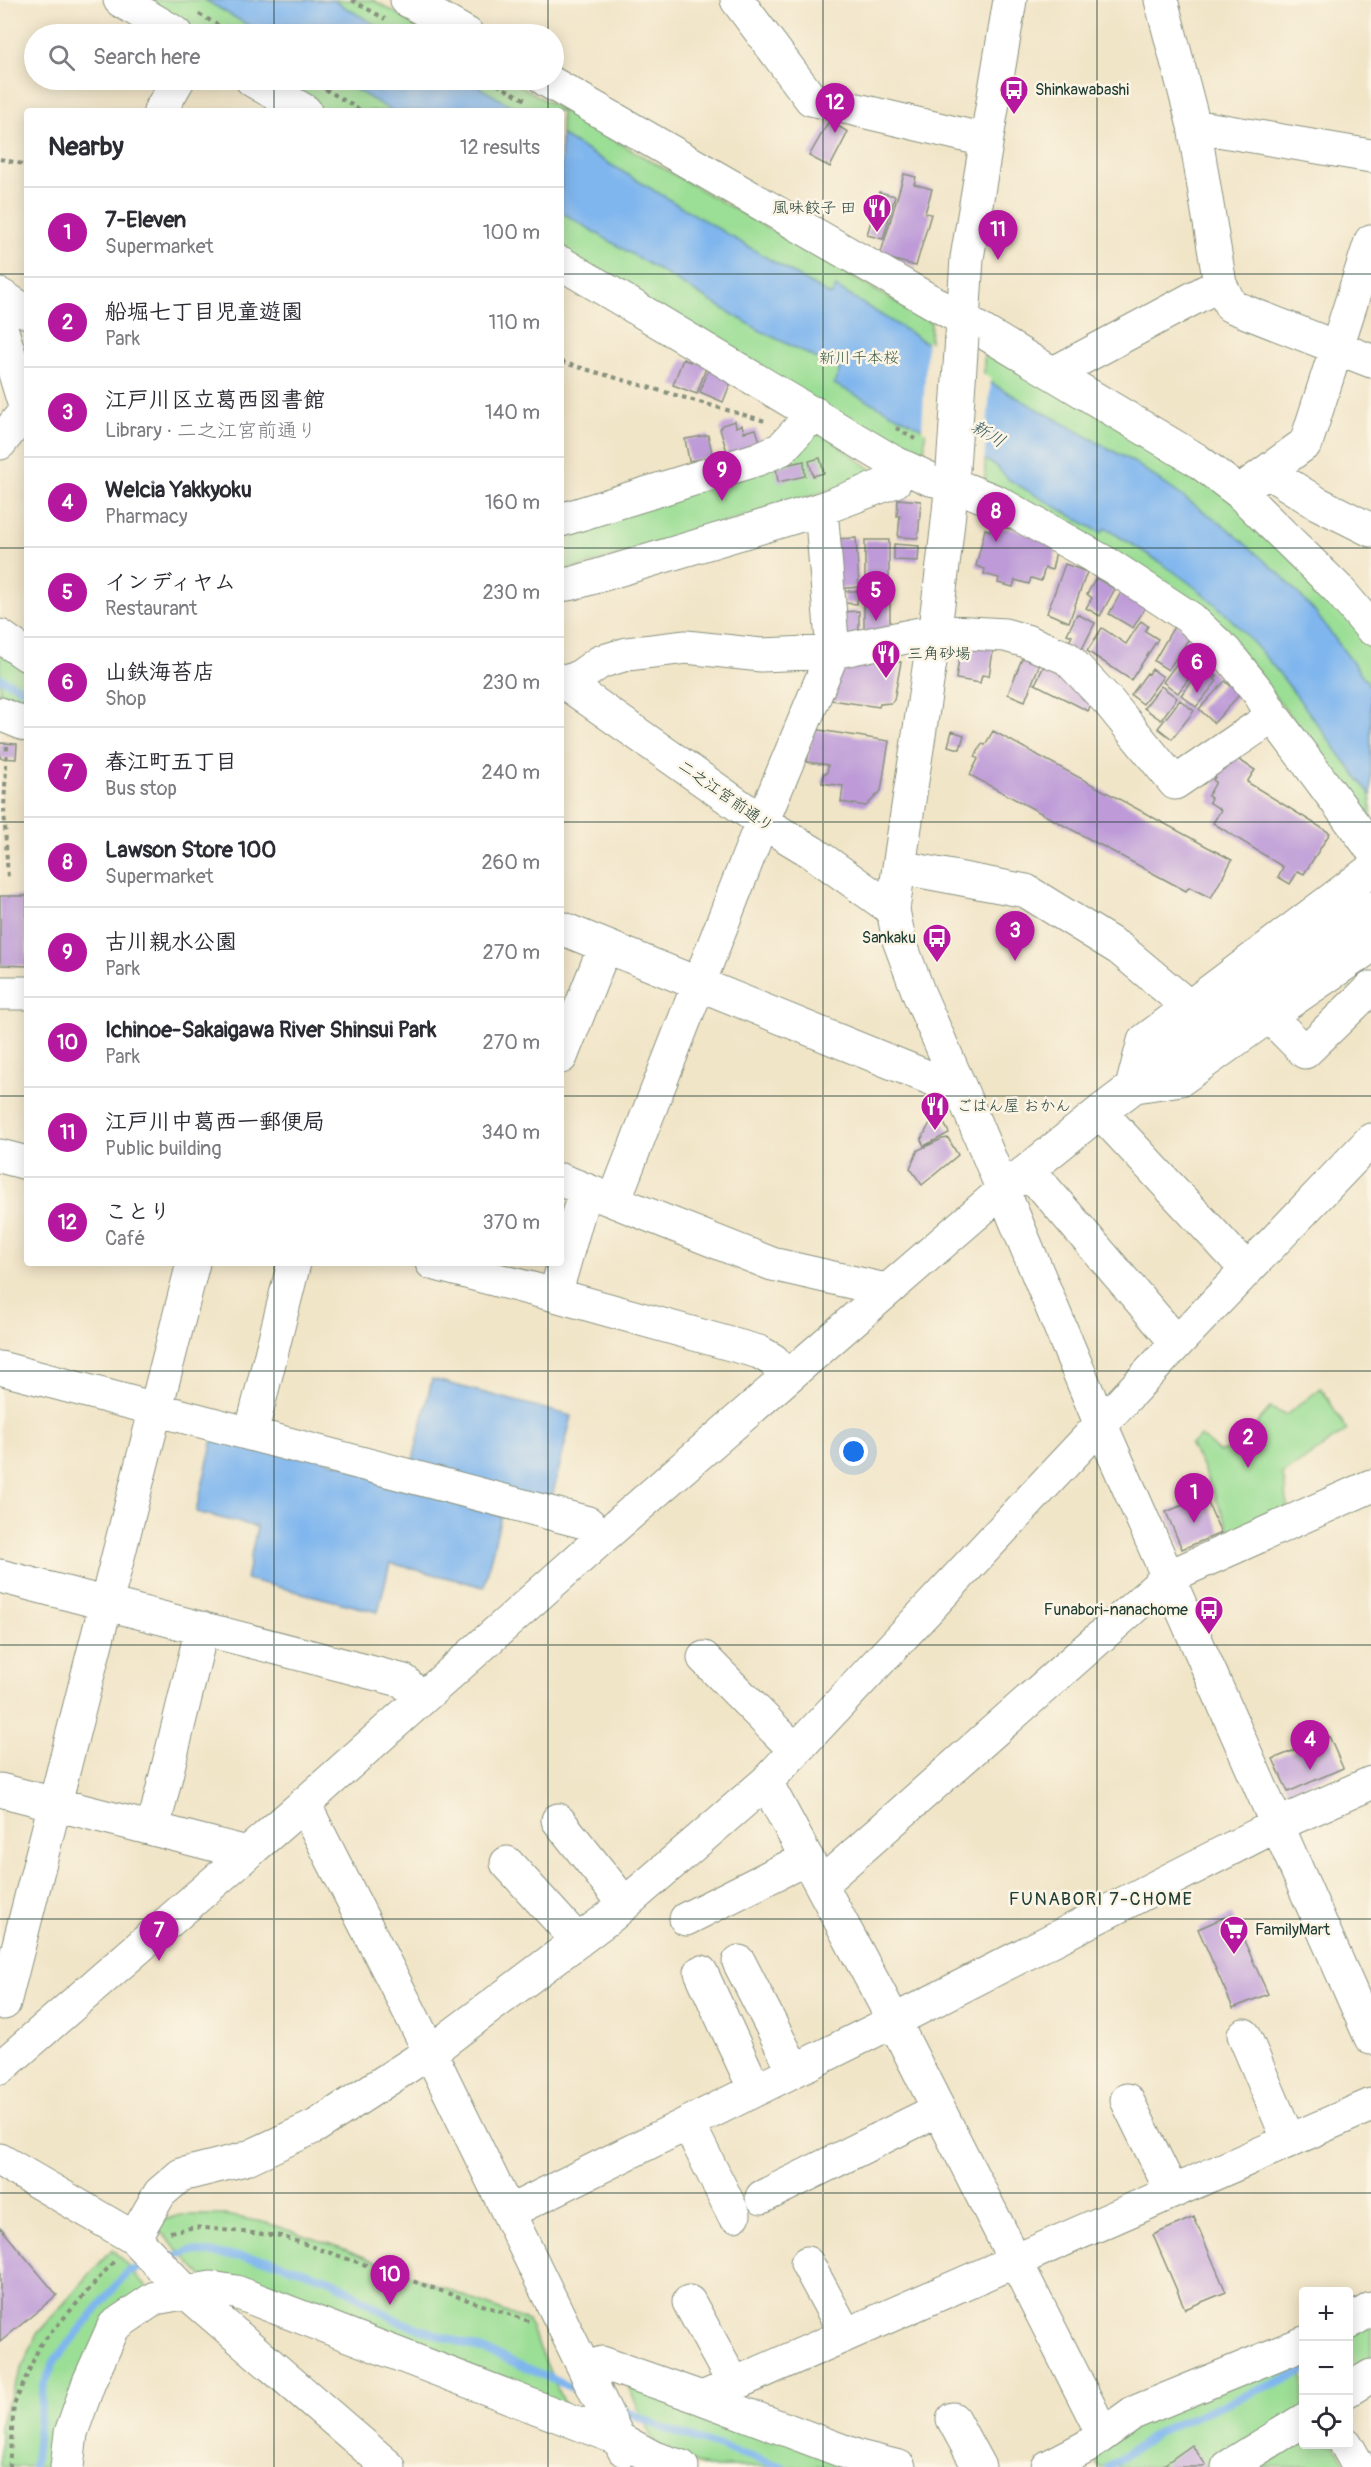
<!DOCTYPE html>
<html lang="en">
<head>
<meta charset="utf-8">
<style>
  body { margin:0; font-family:Pangolin,"Klee One",sans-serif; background:#f2f2f3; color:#2b2b33 }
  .controls { position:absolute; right:18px; bottom:18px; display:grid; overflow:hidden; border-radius:6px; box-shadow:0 3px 15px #0003 }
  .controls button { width:54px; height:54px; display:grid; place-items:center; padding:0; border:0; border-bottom:2px solid #e1e1e2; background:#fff; color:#2b2b33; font:30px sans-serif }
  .you { position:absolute; left:854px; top:1452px; width:21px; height:21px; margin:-15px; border:4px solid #fff; border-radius:50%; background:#1a73e8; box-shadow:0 0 0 9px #1a73e833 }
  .badge { display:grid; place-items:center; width:39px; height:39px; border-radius:50%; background:#b5179e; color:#fff; font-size:20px; font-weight:700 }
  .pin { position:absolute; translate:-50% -50px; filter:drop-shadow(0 2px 3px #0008) }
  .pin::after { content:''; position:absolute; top:32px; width:21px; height:18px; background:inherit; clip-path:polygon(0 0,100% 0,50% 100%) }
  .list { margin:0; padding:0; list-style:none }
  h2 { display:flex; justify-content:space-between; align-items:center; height:78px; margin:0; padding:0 24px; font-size:26px }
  h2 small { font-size:20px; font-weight:400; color:#7c7c81 }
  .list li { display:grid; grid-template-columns:39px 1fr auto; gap:18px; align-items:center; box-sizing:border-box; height:90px; padding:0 24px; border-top:2px solid #e1e1e2 }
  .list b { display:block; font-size:22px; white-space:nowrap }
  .list p { margin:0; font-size:20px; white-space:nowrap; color:#7c7c81 }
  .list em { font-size:20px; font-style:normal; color:#7c7c81 }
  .icon { flex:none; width:33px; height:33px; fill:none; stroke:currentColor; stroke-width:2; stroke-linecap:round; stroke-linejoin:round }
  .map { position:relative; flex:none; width:1371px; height:2467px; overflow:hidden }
  .search { position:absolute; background:#fff; box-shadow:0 3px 15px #0003; left:24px; top:24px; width:540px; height:66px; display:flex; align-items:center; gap:15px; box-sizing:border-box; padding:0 21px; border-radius:33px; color:#7c7c81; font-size:22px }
  .panel { position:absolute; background:#fff; box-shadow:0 3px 15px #0003; left:24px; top:108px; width:540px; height:1158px; border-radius:6px }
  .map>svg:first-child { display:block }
  .green { fill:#9bde95; stroke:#5d8e64; stroke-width:1.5 }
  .water { fill:#7fb6ee; stroke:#4f7a91; stroke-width:1.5 }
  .pier { fill:#f1e5c8 }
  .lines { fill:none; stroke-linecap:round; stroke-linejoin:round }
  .stream { stroke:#7fb6ee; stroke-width:8 }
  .building { fill:#be9bd8 }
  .minor-casing { stroke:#88917e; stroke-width:35 }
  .path { stroke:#88917e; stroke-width:4; stroke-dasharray:4.5 4.5; stroke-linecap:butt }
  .minor { stroke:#fff; stroke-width:33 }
  .minor-bridge-casing { stroke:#88917e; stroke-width:35; stroke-linecap:butt }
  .minor-bridge { stroke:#fff; stroke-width:33 }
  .grid { fill:none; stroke:#1f3d34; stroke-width:1.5; stroke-opacity:0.55 }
  .labels { text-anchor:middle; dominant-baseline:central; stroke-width:5; stroke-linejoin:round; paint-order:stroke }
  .poi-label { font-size:16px; fill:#1f3d34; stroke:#fcf5e5; text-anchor:start }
  .park-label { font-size:16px; fill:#385d47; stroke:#fcf5e5 }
  .street-label { font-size:16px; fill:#1f3d34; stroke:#fcf5e5 }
  .water-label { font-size:18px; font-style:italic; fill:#375b62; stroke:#fcf5e5 }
  .neighbourhood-label { font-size:18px; letter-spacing:1.5px; fill:#1f3d34; stroke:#fcf5e5 }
</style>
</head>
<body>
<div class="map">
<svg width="1371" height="2467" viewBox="0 0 1371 2467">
  <rect width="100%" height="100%" fill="#fcf5e5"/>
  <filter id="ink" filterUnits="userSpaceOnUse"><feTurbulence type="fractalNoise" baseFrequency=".0167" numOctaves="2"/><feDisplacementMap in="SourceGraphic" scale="12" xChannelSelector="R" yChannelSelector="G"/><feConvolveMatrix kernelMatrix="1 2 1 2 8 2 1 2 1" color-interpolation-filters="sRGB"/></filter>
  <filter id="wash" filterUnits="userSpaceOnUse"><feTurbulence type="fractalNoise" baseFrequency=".008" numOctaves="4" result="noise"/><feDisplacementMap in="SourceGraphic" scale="24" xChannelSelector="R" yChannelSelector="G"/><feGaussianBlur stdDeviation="1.35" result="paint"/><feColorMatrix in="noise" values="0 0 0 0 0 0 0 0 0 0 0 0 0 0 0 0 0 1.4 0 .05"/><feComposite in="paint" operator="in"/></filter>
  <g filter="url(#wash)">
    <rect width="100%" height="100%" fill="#f1e5c8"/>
    <path class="green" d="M135,0H373L433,34H192Z
      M266,80H510L931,322L924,460L904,463L561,259V111H318Z
      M984,344L1235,500L1371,640V821L1220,625L985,482Z
      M814,427L879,475L561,573V527Z
      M0,647L27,661V715L0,700Z
      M1321,1388L1347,1430L1283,1475L1288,1506L1232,1535L1199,1460L1190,1445L1201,1436L1219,1452L1235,1449L1270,1408L1286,1415Z
      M180,2215H226L267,2223L339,2247L528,2321L566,2409L205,2279L157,2228L164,2220Z
      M112,2249L154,2295L136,2304L56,2467H0V2426L7,2403L37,2334Z
      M1371,2322V2371L1348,2385V2333Z
      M1303,2353V2413L1215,2467H1100L1091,2455L1153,2415Z
      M625,2379L854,2467H707L656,2448Z
      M1303,2442L1304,2444L1335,2445L1347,2467H1261Z"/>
    <path class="water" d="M205,0H333L391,34H263Z
      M339,80H467L520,111H392Z
      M561,135L831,296L836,287L998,387L1135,463L1226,527L1282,576L1315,612L1371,687V795C1319,730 1276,659 1214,603C1181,574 1143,551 1105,528L1101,533L1009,480L995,465L834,384L840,370L759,330L561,212Z
      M432,1379L572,1416L550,1505L411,1469Z
      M215,1431L503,1507L484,1587L390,1563L378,1612L246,1579L257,1527L196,1512Z"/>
    <path class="pier" d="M927,341L991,379L984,462L922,430Z"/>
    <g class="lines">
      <path class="stream" d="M0,678L27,691
        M167,2259L190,2251L269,2260L331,2280L398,2321L497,2355L584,2393
        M614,2406L668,2430L783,2467
        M34,2467L44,2385L55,2360L127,2272L147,2265
        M1109,2467L1162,2430L1304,2371"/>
    </g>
    <g id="blocks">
      <path class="building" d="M829,121L848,132L830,167L809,156Z
        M904,174L916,177L914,184L932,189L925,213L931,214L916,266L880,256Z
        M879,192L895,196L883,239L867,235Z
        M683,359L690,362L691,359L707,365L697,394L673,385Z
        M709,368L733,377L723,402L700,392Z
        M735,421L736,427L742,425L744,432L756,429L761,445L728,455L720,429L722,425Z
        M708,435L713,457L689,461L685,439Z
        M820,458L824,473L813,476L809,461Z
        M804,461L805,476L778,482L776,467Z
        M898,499L921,501L918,538L898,537L900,516H897Z
        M991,528H1006L1024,532L1057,547L1052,570L1045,568L1041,581L1031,578L1029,584L1015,580L1013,587L998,583L999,578L984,574L985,569L976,566L985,529L990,531Z
        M856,538L859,587L835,589L832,539Z
        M865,540H889V578L865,579Z
        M894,544L919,546L918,561L894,560Z
        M1065,564L1087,572L1069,622L1047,613Z
        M1096,578L1115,589L1100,616L1086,608L1092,598L1087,594Z
        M1123,589L1148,603L1133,628L1109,614Z
        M845,591H858L857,604L844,603Z
        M864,597L890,598V628L864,635Z
        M859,611V636L842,637L841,612Z
        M1077,614L1095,623L1079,655L1066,648L1072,636L1067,634Z
        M1141,621L1148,626L1145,631L1158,639L1131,680L1087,651L1102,628L1126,644Z
        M1176,623L1192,634L1168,670L1154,661Z
        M962,640L994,645L989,676L982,675L980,683L956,679Z
        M1025,651L1042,658L1025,701L1008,694Z
        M1186,651L1201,662L1178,693L1163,682Z
        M844,657L901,662L894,700L891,703L880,704L879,707L830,700Z
        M1046,662L1075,676L1092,703L1088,711L1035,684Z
        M1204,666L1217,676L1214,679L1217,681L1196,707L1181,695Z
        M1152,669L1163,677L1143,704L1131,695L1147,673L1149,674Z
        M1225,681L1240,694L1214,723L1199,709Z
        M1161,686L1177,698L1161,720L1144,708Z
        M1180,700L1194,711L1172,739L1158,728Z
        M813,729L889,741L881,791L866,806L841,802L843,786L822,783L824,773H827L828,765L807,762Z
        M952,731L964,735L960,749L948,746Z
        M993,731L1232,860L1211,898L1189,887L1186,891L970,775L978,759L975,757L982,744L985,745Z
        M0,743L17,744L16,759L0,758Z
        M1233,756L1255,770L1247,782L1330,833L1304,874L1298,871L1290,884L1278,877L1283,867L1213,823L1221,810L1209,802L1211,798L1208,796L1216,782L1213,780L1220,769L1223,771Z
        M0,896H27V966L0,965Z
        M941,1117L949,1133L924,1146L921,1140L931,1121Z
        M948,1138L958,1155L922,1185L910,1168L918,1150L942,1139Z
        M1205,1496L1221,1533L1182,1549L1166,1512Z
        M1329,1736L1343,1768L1288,1792L1273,1759Z
        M1232,1914L1268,1994L1233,2008L1198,1929Z
        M1194,2217L1226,2292L1185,2309L1153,2235Z
        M0,2227L57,2295L0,2342Z
        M1192,2445L1206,2465L1203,2467H1161Z"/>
    </g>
  </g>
  <g filter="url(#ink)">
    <use href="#blocks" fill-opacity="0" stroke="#88917e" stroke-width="1.5"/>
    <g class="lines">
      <g class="minor-casing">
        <path id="minor" d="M120,0L177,34
          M407,0L467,34
          M737,0L811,99L985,140
          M1161,0L1194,126L1220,284L1231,306L1371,361
          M252,80L305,111
          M546,80L962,319L1197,460L1239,492L1338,589L1371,628
          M160,111L178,80
          M1194,126L1371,156
          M561,263L893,462L930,479L952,484L997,502L1111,566L1190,618L1226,652L1259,693L1273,716L1371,848
          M0,295L27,312
          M0,324L27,413
          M962,337L967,258L1010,0
          M1054,373L1220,284
          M0,443L26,410
          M953,468C941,616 913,762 893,910L899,940L919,994L959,1085L1101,1425L1371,2038
          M1268,472L1317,503L1371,530
          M1239,492L1306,443L1371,241
          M561,520L758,459L781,449L814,413
          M561,585L574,583L821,509L895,481L902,467
          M0,636L27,655
          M561,680L764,823L812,852L893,910
          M561,685L579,677L600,662L627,654L686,647L761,655L833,652L935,631L1005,635L1026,641L1067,658L1108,701L1175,783L1273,716
          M0,714L27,725
          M899,867L1026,891L1120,949L1188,1006
          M561,928L935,1080L959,1085
          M0,993H27
          M1269,1016L1305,1052L1371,988
          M561,1057L605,946
          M1136,1086L1181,1079L1269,1016L1371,946
          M1132,1087L1144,1041L1371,870
          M1100,1112L1247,1270
          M0,1156L27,1163
          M1024,1173L1044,1188L1177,1343
          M561,1180L772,1264L886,1290
          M614,1201L756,837L833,652L821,509
          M432,1263L555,1295L759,1352L773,1360L786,1378
          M555,1295L585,1190
          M0,1368L588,1523L602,1538
          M251,1434L294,1263
          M0,1576L404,1681L420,1699
          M704,1658L795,1750
          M766,1782L894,2021L1103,2434
          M0,1790L247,1853
          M304,1804L430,2052L624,2450
          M558,1820L625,1904
          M153,1829L202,1628
          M507,1863L578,1941
          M821,1884L1168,1577L1371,1486
          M686,1919L807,1858
          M739,1962L794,2070
          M701,1972L755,2090
          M4,2003L193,1263
          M1244,2035L1289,2141
          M0,2068L304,1804L602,1538L1002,1191L1100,1112L1371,908
          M1127,2100L1172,2192
          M688,2123L734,2215
          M0,2160L134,2238L186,2292L389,2467
          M762,2197L938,2110
          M509,2212L894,2021L1277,1825L1371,1783
          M134,2238L160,2193L181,2175L245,2159L316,2126L430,2052L611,1916L766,1782L1177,1343L1371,1140
          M807,2263L846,2335
          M689,2302L734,2384
          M1348,2323L1371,2309
          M585,2369L602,2363L702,2398L859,2457L899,2467
          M1348,2390L1371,2376
          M702,2398L1371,2105
          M953,2419L979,2467
          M1346,2444L1359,2467
          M67,2467L71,2433L89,2382L114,2326L155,2298L211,2288L236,2292L619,2439L654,2458L682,2467
          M1048,2467L1086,2447L1133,2413L1304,2343
          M1228,2467L1304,2420"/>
      </g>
      <path class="path" d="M352,0L385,19
        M199,14L233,34
        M489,80L526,100
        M325,89L362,111
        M0,159L27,165
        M561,362L765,421
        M896,428L915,439
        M7,746L4,808L8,879
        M170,2232L195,2227L281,2236L529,2321
        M9,2467L14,2405L40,2345L116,2259"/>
      <use href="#minor" class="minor"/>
      <g class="minor-bridge-casing">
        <path id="minor-bridge" d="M953,468L962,337"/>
      </g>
      <use href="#minor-bridge" class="minor-bridge"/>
    </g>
  </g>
  <path class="grid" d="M274,0V34M548,0V34M823,0V2467M1097,0V2467M274,80V111M548,80V111M0,274H27M561,274H1371M0,548H27M561,548H1371M0,822H27M561,822H1371M0,1096H27M561,1096H1371M274,1263V2467M548,1263V2467M0,1371H1371M0,1645H1371M0,1919H1371M0,2193H1371"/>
  <defs>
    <g id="bus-pin" transform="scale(1.5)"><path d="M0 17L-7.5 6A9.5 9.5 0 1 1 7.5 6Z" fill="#b5179e" stroke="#fcf5e5"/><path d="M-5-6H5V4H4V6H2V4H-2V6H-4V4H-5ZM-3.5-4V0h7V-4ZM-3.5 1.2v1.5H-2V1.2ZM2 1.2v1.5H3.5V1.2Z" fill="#fff"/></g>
    <g id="restaurant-pin" transform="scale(1.5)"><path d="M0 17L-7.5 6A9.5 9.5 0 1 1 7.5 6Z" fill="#b5179e" stroke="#fcf5e5"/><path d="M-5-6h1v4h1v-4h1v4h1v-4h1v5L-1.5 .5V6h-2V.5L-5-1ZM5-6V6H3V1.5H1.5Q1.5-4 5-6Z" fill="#fff"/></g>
    <g id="supermarket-pin" transform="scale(1.5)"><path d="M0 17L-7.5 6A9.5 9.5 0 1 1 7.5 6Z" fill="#b5179e" stroke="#fcf5e5"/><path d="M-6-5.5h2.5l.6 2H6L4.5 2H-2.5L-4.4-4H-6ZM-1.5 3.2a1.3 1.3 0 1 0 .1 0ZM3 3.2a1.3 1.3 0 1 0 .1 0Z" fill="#fff"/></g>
  </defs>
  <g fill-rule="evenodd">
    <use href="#bus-pin" x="1014" y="90"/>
    <use href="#restaurant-pin" x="877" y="208"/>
    <use href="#restaurant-pin" x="886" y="654"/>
    <use href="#bus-pin" x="937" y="938"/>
    <use href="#restaurant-pin" x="935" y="1106"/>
    <use href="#bus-pin" x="1209" y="1610"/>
    <use href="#supermarket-pin" x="1234" y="1930"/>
  </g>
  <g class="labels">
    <g class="poi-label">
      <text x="1035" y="90">Shinkawabashi</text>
      <text x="856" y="208" text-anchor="end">風味餃子 田</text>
      <text x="907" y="654">三角砂場</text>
      <text x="916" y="938" text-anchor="end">Sankaku</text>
      <text x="956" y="1106">ごはん屋 おかん</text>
      <text x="1188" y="1610" text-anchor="end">Funabori-nanachome</text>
      <text x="1255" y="1930">FamilyMart</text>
    </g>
    <g class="park-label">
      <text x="859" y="358">新川千本桜</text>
    </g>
    <g class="street-label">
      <text transform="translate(726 796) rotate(35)">二之江宮前通り</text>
    </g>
    <g class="water-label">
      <text transform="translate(988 434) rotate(31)">新川</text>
    </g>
    <g class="neighbourhood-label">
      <text x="1101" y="1899">FUNABORI 7-CHOME</text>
    </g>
  </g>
</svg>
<div class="controls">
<button>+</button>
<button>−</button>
<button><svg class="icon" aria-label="locate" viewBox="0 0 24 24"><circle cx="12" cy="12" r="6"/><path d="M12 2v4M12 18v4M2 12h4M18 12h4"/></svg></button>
</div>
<div class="you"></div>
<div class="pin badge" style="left:1194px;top:1523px">1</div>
<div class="pin badge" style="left:1248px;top:1468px">2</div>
<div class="pin badge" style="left:1015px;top:961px">3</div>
<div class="pin badge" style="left:1310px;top:1770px">4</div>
<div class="pin badge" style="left:876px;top:621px">5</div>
<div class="pin badge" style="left:1197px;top:693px">6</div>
<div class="pin badge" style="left:159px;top:1961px">7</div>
<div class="pin badge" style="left:996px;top:542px">8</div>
<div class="pin badge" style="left:722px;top:501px">9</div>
<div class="pin badge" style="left:390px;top:2305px">10</div>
<div class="pin badge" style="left:998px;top:260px">11</div>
<div class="pin badge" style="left:835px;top:133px">12</div>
<div class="search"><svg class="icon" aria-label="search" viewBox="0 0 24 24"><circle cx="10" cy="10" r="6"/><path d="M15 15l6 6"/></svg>Search here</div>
<section class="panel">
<h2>Nearby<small>12 results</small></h2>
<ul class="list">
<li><span class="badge">1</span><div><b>7-Eleven</b><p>Supermarket</p></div><em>100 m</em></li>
<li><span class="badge">2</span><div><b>船堀七丁目児童遊園</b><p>Park</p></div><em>110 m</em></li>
<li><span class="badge">3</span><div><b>江戸川区立葛西図書館</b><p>Library · 二之江宮前通り</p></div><em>140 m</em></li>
<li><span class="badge">4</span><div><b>Welcia Yakkyoku</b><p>Pharmacy</p></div><em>160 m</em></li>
<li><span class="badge">5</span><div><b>インディヤム</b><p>Restaurant</p></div><em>230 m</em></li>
<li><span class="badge">6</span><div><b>山鉄海苔店</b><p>Shop</p></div><em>230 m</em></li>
<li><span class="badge">7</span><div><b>春江町五丁目</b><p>Bus stop</p></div><em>240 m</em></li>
<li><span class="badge">8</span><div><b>Lawson Store 100</b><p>Supermarket</p></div><em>260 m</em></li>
<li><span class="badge">9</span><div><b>古川親水公園</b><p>Park</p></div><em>270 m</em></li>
<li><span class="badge">10</span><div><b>Ichinoe-Sakaigawa River Shinsui Park</b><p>Park</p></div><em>270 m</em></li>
<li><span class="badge">11</span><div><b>江戸川中葛西一郵便局</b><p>Public building</p></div><em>340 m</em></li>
<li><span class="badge">12</span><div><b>ことり</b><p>Café</p></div><em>370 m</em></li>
</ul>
</section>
</div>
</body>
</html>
